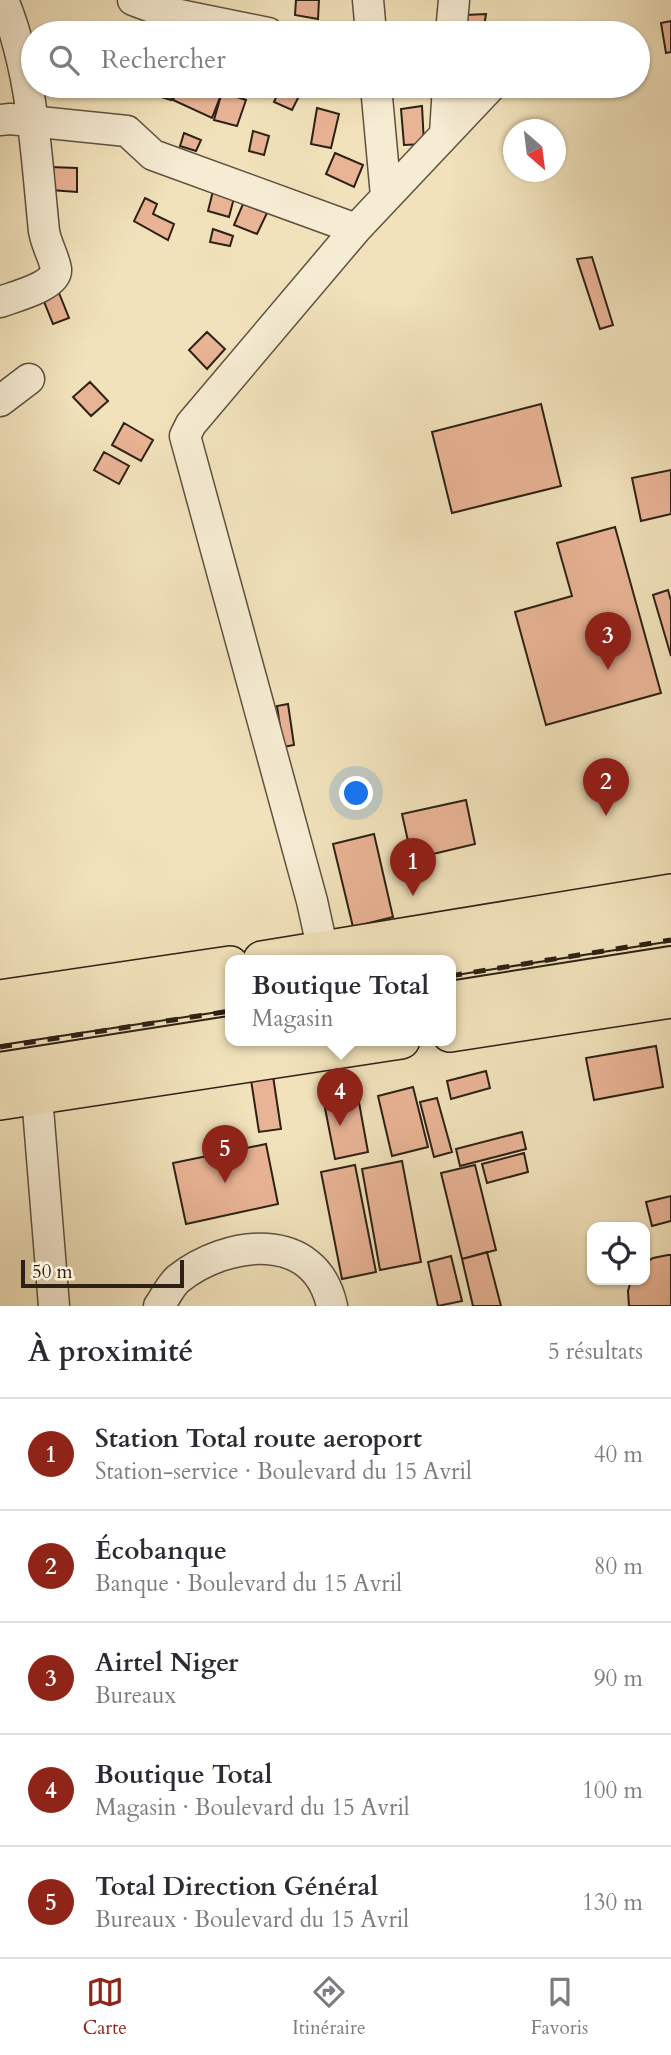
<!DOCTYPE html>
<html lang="fr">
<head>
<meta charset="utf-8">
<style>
  body { margin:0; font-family:Cardo,serif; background:#f2f2f3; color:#2b2b33 }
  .controls { position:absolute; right:21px; bottom:21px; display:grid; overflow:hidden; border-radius:14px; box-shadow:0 2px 5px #0004 }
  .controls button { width:63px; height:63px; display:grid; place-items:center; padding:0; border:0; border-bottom:2px solid #e1e1e2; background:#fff; color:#2b2b33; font:35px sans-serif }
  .compass { position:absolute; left:503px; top:119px; width:63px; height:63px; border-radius:50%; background:#fff; box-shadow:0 2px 5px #0004; rotate:152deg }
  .scale { position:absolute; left:21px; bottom:18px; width:163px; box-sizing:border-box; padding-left:7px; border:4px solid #2d2115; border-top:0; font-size:19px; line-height:24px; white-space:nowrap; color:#2d2115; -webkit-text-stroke:5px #f6ecd3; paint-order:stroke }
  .you { position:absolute; left:357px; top:794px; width:24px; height:24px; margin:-18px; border:5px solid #fff; border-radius:50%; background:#1a73e8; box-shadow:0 0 0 10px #1a73e833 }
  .badge { display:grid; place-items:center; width:46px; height:46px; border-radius:50%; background:#8f2418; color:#fff; font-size:23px; font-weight:700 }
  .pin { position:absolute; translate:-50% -58px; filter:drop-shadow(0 2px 4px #0008) }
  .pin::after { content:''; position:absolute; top:37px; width:24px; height:21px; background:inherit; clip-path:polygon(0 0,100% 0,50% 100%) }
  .popup { position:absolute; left:225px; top:955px; width:231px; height:91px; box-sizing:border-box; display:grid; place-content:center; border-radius:14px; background:#fff; filter:drop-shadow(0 2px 5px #0005); font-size:23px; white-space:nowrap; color:#7c7c81 }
  .popup b { font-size:26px; color:#2b2b33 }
  .popup::after { content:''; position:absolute; left:50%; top:100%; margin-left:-14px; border:14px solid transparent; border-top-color:#fff }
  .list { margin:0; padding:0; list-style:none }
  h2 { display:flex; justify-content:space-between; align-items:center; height:91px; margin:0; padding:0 28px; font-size:30px }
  h2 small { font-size:23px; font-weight:400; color:#7c7c81 }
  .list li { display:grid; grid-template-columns:46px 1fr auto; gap:21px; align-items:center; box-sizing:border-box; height:112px; padding:0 28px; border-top:2px solid #e1e1e2 }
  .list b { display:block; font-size:26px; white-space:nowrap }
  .list p { margin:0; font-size:23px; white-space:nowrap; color:#7c7c81 }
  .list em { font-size:23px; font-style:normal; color:#7c7c81 }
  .icon { flex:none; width:38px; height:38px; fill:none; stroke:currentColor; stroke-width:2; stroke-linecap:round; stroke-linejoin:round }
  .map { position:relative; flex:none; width:671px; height:1306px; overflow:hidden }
  .search { position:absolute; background:#fff; box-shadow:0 2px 5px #0004; left:21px; right:21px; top:21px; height:77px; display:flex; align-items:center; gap:18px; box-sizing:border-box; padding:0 24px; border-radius:38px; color:#7c7c81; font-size:26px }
  .sheet { height:651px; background:#fff }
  nav { display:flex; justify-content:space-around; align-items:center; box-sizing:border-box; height:98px; border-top:2px solid #e1e1e2; background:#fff; font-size:19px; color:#7c7c81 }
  nav a { display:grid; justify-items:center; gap:4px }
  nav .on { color:#8f2418 }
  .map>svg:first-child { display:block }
  .building { fill:#e9b496; stroke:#2d2115; stroke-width:2 }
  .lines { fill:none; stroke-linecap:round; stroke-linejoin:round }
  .minor-casing { stroke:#5e513e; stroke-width:33 }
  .major-casing { stroke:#2d2115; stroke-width:40 }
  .highway-casing { stroke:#2d2115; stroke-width:42 }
  .minor { stroke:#f6ecd3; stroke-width:30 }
  .major { stroke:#f1e2bb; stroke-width:37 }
  .highway { stroke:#f1e2bb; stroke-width:38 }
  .rail { stroke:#2d2115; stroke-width:5; stroke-dasharray:12 12; stroke-linecap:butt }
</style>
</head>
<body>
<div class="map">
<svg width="671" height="1306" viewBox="0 0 671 1306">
  <rect width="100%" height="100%" fill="#f1e2bb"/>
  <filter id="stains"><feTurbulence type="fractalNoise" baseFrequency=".00286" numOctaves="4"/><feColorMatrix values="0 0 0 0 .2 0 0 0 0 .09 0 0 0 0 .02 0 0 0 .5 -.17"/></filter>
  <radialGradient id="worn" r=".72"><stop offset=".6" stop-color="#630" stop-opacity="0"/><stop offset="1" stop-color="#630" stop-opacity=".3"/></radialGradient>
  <path class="building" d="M296,0H319L318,19L295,15Z
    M486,14L483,33H462L466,15Z
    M671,21V52L666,53L661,23Z
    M125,86H176L171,100Z
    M179,86H206L222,92L212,118L173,100Z
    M281,86L301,92L292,110L274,102Z
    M222,92L246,100L237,126L214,120Z
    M422,106L424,144L404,145L401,109Z
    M317,108L339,114L331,148L311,144Z
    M253,131L269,136L264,155L249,151Z
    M184,133L201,140L196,151L180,146Z
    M335,153L363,165L354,187L326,174Z
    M50,167L77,168V192L51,190Z
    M213,191L234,198L229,217L208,211Z
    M145,198L157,204L153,214L174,224L168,240L134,221Z
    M243,204L267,213L257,234L234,225Z
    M213,229L233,236L230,246L210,242Z
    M592,257L613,325L600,329L577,259Z
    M59,293L69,318L53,324L43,299Z
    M207,332L225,349L207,369L189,350Z
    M90,382L108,401L91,416L73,397Z
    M541,404L561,486L452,513L432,432Z
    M124,423L153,440L141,461L112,445Z
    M104,452L129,466L119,484L94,470Z
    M671,470V514L641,521L632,478Z
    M615,527L661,693L546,725L515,612L572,596L557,543Z
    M668,590L671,601V656L653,595Z
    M288,704L294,745L283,747L277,706Z
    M466,800L475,844L412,859L402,814Z
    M374,834L393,917L353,927L333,844Z
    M656,1046L663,1087L594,1100L586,1058Z
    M486,1071L490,1088L451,1099L447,1081Z
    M273,1076L281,1129L259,1132L251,1080Z
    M413,1087L428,1147L392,1156L378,1096Z
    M358,1097L368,1152L335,1159L324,1103Z
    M437,1098L452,1152L434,1157L420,1102Z
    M522,1132L526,1149L460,1166L456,1149Z
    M266,1144L278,1204L186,1224L173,1163Z
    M524,1153L528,1172L487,1183L482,1164Z
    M402,1161L421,1262L380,1270L362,1169Z
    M355,1165L376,1272L342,1279L321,1172Z
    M475,1165L496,1250L462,1259L441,1173Z
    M671,1196V1221L652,1226L646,1202Z
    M487,1252L501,1306H473L462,1259Z
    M668,1255H671V1306H629L628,1291L631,1280H645V1263L653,1258Z
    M451,1256L462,1301L438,1306L428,1262Z"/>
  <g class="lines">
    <g class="minor-casing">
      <path id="minor" d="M133,0L165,12L268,33
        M368,0L371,33
        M451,33L454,0
        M376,86L386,196
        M0,120L10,119L127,131L153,155L356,229
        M445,134L448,86
        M0,302C13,297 58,286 56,269C54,257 46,244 44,231C36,154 33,72 3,0
        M0,401L29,379
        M323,951L312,901L185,436L191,424L356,229L491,86
        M37,1096L54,1306
        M159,1306C165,1298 170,1286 178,1279C227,1240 315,1229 332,1306"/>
    </g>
    <g class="major-casing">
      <path id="major" d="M262,960L671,893
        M0,999L230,965
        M450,1033L671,999
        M0,1101L401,1040"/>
    </g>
    <g class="highway-casing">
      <path id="highway" d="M423,960L671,921
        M450,1001L671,966
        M0,1025L230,990
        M0,1072L230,1036"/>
    </g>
    <use href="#minor" class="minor"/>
    <use href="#major" class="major"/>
    <use href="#highway" class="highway"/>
    <path class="rail" d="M450,976L671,940
      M0,1047L230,1011"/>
  </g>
  <rect width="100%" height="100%" filter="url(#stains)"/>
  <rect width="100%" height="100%" fill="url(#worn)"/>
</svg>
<div class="controls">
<button><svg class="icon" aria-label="locate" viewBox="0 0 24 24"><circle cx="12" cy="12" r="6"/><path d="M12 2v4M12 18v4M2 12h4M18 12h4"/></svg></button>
</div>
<svg class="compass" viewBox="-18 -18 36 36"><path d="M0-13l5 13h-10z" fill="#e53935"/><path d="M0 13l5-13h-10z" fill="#7c7c81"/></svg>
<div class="scale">50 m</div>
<div class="you"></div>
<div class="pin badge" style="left:413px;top:896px">1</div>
<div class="pin badge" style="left:606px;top:816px">2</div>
<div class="pin badge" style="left:608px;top:670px">3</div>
<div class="pin badge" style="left:340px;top:1126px">4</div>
<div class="popup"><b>Boutique Total</b>Magasin</div>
<div class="pin badge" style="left:225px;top:1183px">5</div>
<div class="search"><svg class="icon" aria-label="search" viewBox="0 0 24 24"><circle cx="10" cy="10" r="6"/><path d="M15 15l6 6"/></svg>Rechercher</div>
</div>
<section class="sheet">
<h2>À proximité<small>5 résultats</small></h2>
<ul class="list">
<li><span class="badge">1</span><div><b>Station Total route aeroport</b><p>Station-service · Boulevard du 15 Avril</p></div><em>40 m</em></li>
<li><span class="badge">2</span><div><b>Écobanque</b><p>Banque · Boulevard du 15 Avril</p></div><em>80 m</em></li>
<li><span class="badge">3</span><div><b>Airtel Niger</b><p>Bureaux</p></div><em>90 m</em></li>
<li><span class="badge">4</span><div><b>Boutique Total</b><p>Magasin · Boulevard du 15 Avril</p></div><em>100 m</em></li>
<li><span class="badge">5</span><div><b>Total Direction Général</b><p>Bureaux · Boulevard du 15 Avril</p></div><em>130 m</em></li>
</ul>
</section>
<nav>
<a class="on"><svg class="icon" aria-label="map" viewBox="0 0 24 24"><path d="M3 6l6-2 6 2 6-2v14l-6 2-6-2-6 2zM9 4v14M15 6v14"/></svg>Carte</a>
<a><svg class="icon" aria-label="directions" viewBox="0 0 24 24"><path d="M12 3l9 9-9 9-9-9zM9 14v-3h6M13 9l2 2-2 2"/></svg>Itinéraire</a>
<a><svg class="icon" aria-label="saved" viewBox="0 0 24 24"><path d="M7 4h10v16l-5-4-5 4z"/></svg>Favoris</a>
</nav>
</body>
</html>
